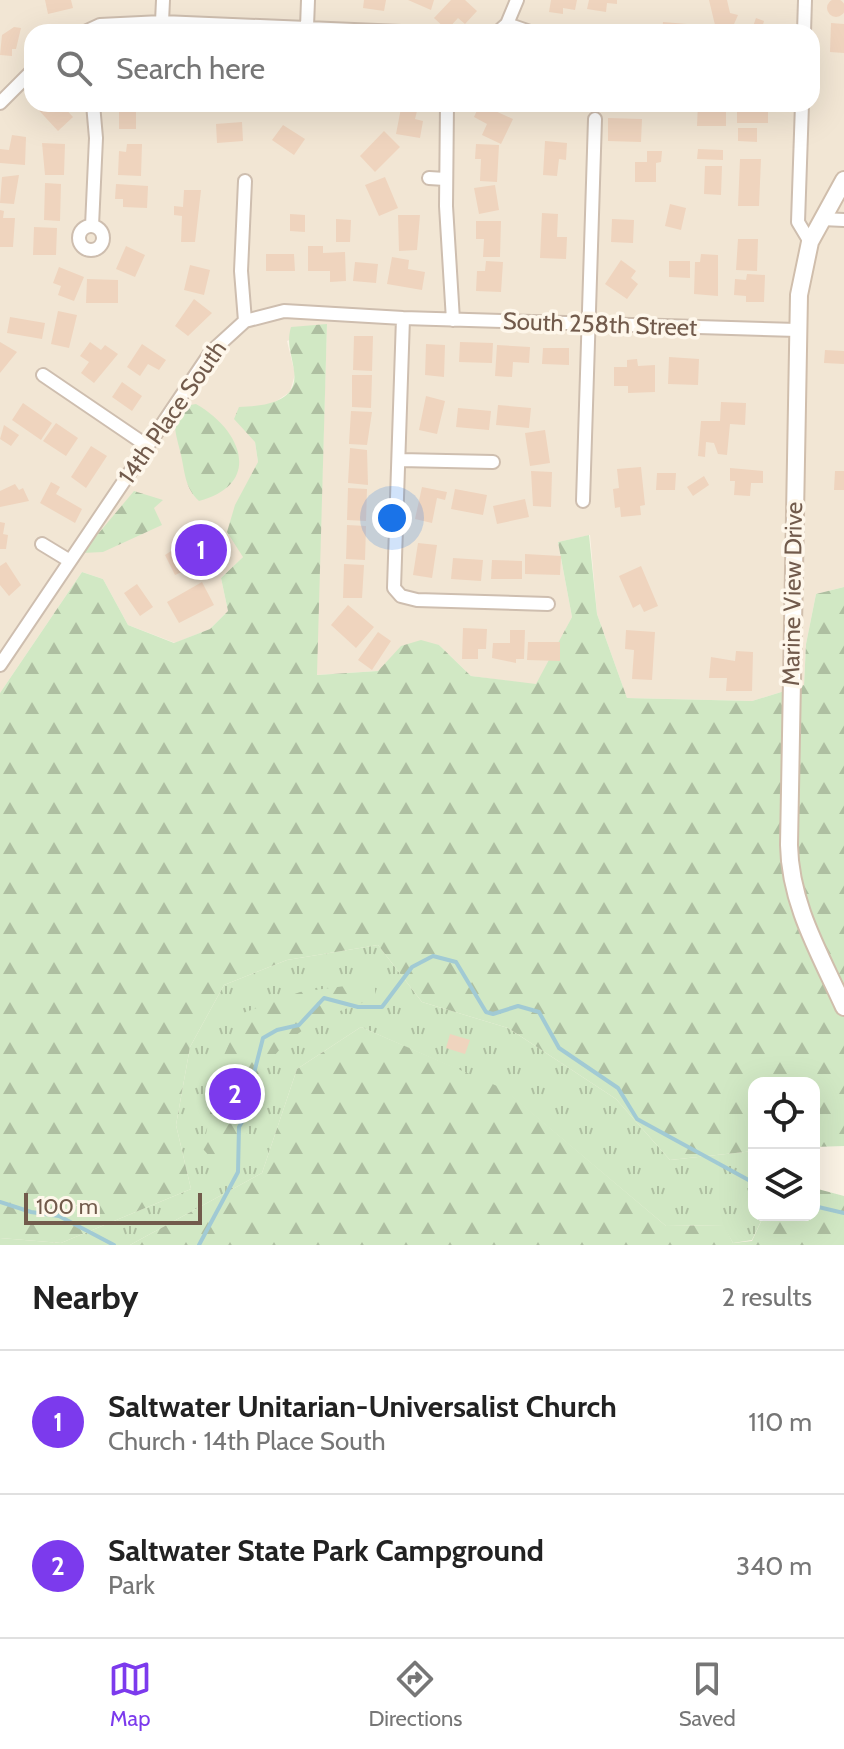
<!DOCTYPE html>
<html lang="en">
<head>
<meta charset="utf-8">
<style>
  body { margin:0; font-family:Cabin,sans-serif; background:#f2f2f2; color:#222 }
  .controls { position:absolute; right:24px; bottom:24px; display:grid; overflow:hidden; border-radius:16px; box-shadow:0 8px 32px #0002 }
  .controls button { width:72px; height:72px; display:grid; place-items:center; padding:0; border:0; border-bottom:2px solid #e0e0e0; background:#fff; color:#222; font:40px sans-serif }
  .scale { position:absolute; left:24px; bottom:20px; width:178px; box-sizing:border-box; padding-left:8px; border:4px solid #725b4c; border-top:0; font-size:22px; line-height:28px; white-space:nowrap; color:#725b4c; -webkit-text-stroke:6px #fef7eb; paint-order:stroke }
  .you { position:absolute; left:392px; top:518px; width:28px; height:28px; margin:-20px; border:6px solid #fff; border-radius:50%; background:#1a73e8; box-shadow:0 0 0 12px #1a73e833 }
  .badge { display:grid; place-items:center; width:52px; height:52px; border-radius:50%; background:#7c3aed; color:#fff; font-size:26px; font-weight:700 }
  .pin { position:absolute; translate:-50% -50%; border:4px solid #fff; box-shadow:0 2px 8px #0006 }
  .list { margin:0; padding:0; list-style:none }
  h2 { display:flex; justify-content:space-between; align-items:center; height:104px; margin:0; padding:0 32px; font-size:34px }
  h2 small { font-size:26px; font-weight:400; color:#767676 }
  .list li { display:grid; grid-template-columns:52px 1fr auto; gap:24px; align-items:center; box-sizing:border-box; height:144px; padding:0 32px; border-top:2px solid #e0e0e0 }
  .list b { display:block; font-size:30px; white-space:nowrap }
  .list p { margin:0; font-size:26px; white-space:nowrap; color:#767676 }
  .list em { font-size:26px; font-style:normal; color:#767676 }
  .icon { flex:none; width:44px; height:44px; fill:none; stroke:currentColor; stroke-width:2; stroke-linecap:round; stroke-linejoin:round }
  .map { position:relative; flex:none; width:844px; height:1245px; overflow:hidden }
  .search { position:absolute; background:#fff; box-shadow:0 8px 32px #0002; left:24px; right:24px; top:24px; height:88px; display:flex; align-items:center; gap:20px; box-sizing:border-box; padding:0 28px; border-radius:24px; color:#767676; font-size:30px }
  .sheet { height:392px; background:#fff }
  nav { display:flex; justify-content:space-around; align-items:center; box-sizing:border-box; height:112px; border-top:2px solid #e0e0e0; background:#fff; font-size:22px; color:#767676 }
  nav a { display:grid; justify-items:center; gap:4px }
  nav .on { color:#7c3aed }
  .map>svg:first-child { display:block }
  .residential { fill:#f2e6d4; fill-rule:evenodd }
  .grass { fill:url(#grass-tufts) }
  .forest { fill:url(#forest-firs) }
  .lines { fill:none; stroke-linecap:round; stroke-linejoin:round }
  .stream { stroke:#a1cad4; stroke-width:4 }
  .building { fill:#efd4be }
  .minor-casing { stroke:#cebeaf; stroke-width:16 }
  .secondary-casing { stroke:#d0beac; stroke-width:20 }
  .minor { stroke:#fff; stroke-width:12 }
  .secondary { stroke:#fff; stroke-width:16 }
  .labels { text-anchor:middle; dominant-baseline:central; stroke-width:7; stroke-linejoin:round; paint-order:stroke }
  .street-label { font-size:24px; fill:#725b4c; stroke:#fef7eb }
</style>
</head>
<body>
<div class="map">
<svg width="844" height="1245" viewBox="0 0 844 1245">
  <defs>
    <pattern id="grass-tufts" width="24" height="20" patternUnits="userSpaceOnUse" patternTransform="scale(2)"><rect width="24" height="20" fill="#d1e8c4"/><path d="M3 7l-1-3M5 7V3M7 7l1-3M15 17l-1-3M17 17v-4M19 17l1-3" fill="none" stroke="#aebfa1"/></pattern>
    <pattern id="forest-firs" width="22" height="20" patternUnits="userSpaceOnUse" patternTransform="scale(2)"><rect width="22" height="20" fill="#d1e8c4"/><path d="M5 1l3.5 6h-7zM16 11l3.5 6h-7z" fill="#aebfa1"/></pattern>
  </defs>
  <rect width="100%" height="100%" fill="#fbf3e5"/>
  <path class="residential" d="M0,0H844V587L816,594L806,644L804,685L752,701L627,698L597,614L590,535L558,542L572,617L537,685L471,676L439,645L401,647L378,671L316,675L327,324L287,341L295,374L290,392L269,406L255,442L258,462L243,557L221,578L228,611L210,629L175,643L128,625L103,579L82,572L0,693ZM32,32H812V104H32Z"/>
  <path class="grass" d="M378,945L422,1002L508,1028L616,1099L670,1160L754,1151V1215H764L752,1240L733,1243L723,1225L666,1226L504,1090L361,1027L297,1069L262,1173L130,1245H0V1238L61,1243L191,1189L176,1125L190,1047L224,985L287,960Z"/>
  <path class="forest" d="M327,324L317,675L378,671L401,646L421,640L439,645L471,676L536,684L572,617L558,542L589,535L597,614L627,698L752,701L804,685L806,644L816,594L844,587V1146L814,1147V1083H754V1151L670,1160L616,1099L508,1028L422,1002L378,945L287,960L224,985L190,1047L176,1125L191,1189L61,1243L0,1238V693L82,572L103,579L128,625L174,643L210,629L228,611L221,578L243,557L227,532L235,505L258,462L255,442L234,419L239,407C262,406 299,403 294,371C292,354 286,344 291,327Z
    M196,404C242,430 263,484 199,501C185,488 185,473 181,455C177,436 164,408 196,404Z
    M134,491L163,500L154,508L162,525L103,552L82,553Z
    M375,982V999C336,1010 289,1030 267,1066C255,1087 248,1131 242,1155L219,1167L203,1149L220,1064L243,1013L300,992Z
    M361,1027L504,1089L666,1226L724,1225L733,1243L752,1241L764,1215H814V1188L844,1196V1245H130L262,1173L297,1069Z"/>
  <g class="lines">
    <path class="stream" d="M0,1202L31,1212L59,1216L114,1245
      M814,1206L844,1213
      M199,1245L238,1172L239,1127L257,1097L253,1077L263,1038L277,1030L299,1025L324,998L358,1007H382L412,967L433,956L456,962L486,1012L493,1014L518,1006L539,1012L559,1048L618,1088L637,1119L754,1183"/>
  </g>
  <path class="building" d="M827 8a9 9 0 1 1 18 0a9 9 0 1 1-18 0Z
    M45,0H71L73,8L48,14Z
    M364,0H386L384,11L363,8Z
    M408,0H434L431,10Z
    M451,0H465L477,11L465,24L458,18L447,30L434,18Z
    M551,0H577L575,10L563,8V14L549,12Z
    M589,0H617V4L607,3L606,12L587,9Z
    M709,0H727L730,13L738,15L731,31L715,25Z
    M756,18L764,21L762,28L771,32H751Z
    M663,22L687,24L686,32H662Z
    M831,23L844,24V53L830,52Z
    M14,27L21,28L16,49H12V56L0,55L2,35Z
    M33,104H61L73,117L58,131Z
    M119,104H136V129H119Z
    M480,104L513,119L501,144L482,135L487,124L474,117Z
    M698,104H726V126H697Z
    M737,107H768V123H737Z
    M401,108L417,111L415,119L423,121L420,138L396,134Z
    M608,118L642,119L641,142L608,141Z
    M242,122L243,141L217,143L216,124Z
    M283,125L305,139L294,155L272,140Z
    M738,128H757V142L738,141Z
    M384,131L400,147L375,172L360,156Z
    M12,135L26,137L25,165L0,163V149L9,150Z
    M545,141L567,143L566,160L559,159L557,176L543,175Z
    M42,143L65,144L64,175H45Z
    M127,144H142L141,176L118,175L119,151L126,152Z
    M476,144L499,145L497,182L480,181L481,159H475Z
    M698,149L723,150V160L697,159Z
    M647,151H662L661,162L656,163V182H635V162H647Z
    M740,159H761L759,206H738Z
    M705,166H722L721,195L704,194Z
    M19,175L14,204L0,203L2,177Z
    M385,177L398,208L379,216L365,185Z
    M45,183L61,184L60,221L44,220Z
    M116,184L148,186L147,208L123,207V199H115Z
    M495,185L499,210L479,214L474,188Z
    M184,190H201L195,242H181L182,216L174,215V206L183,207Z
    M670,204L686,208L681,230L665,226Z
    M0,210L4,211L3,218H15L13,247H0Z
    M542,213L558,214L557,237H567L566,259L540,258Z
    M290,214L305,215V232L290,231Z
    M398,215H420L417,250L399,251Z
    M336,219L351,220L350,242H336Z
    M612,219L634,220L633,243L611,242Z
    M476,221H501L500,257H483L484,239H476Z
    M34,227L57,228L56,255H33Z
    M738,239H758L757,271L736,270Z
    M126,246L145,255L135,277L116,269Z
    M308,246H323V253L345,252L346,281L330,282V271H308Z
    M266,254H294L295,271H266Z
    M701,254L718,255V296L694,294L695,262H700Z
    M392,257L409,260L408,269L425,272L422,290L387,284Z
    M621,260L636,271L631,278L638,284L627,299L605,284Z
    M486,261L503,262L501,292L476,291L477,271H485Z
    M669,261H690V278L669,277Z
    M355,262L378,264L376,283L353,281Z
    M190,265L210,270L204,295L184,290Z
    M59,267L84,277L74,301L58,295L61,286L53,283Z
    M747,274L765,275L764,302H746V296L734,295L735,279L746,280Z
    M87,279L118,280V303H86Z
    M194,299L212,313L188,336L175,326Z
    M58,311L77,315L69,348L51,344Z
    M10,317L45,323L42,339L7,333Z
    M354,336H373L372,371L353,370Z
    M0,342L17,352L0,373Z
    M90,342L101,350L105,345L118,354L94,383L81,373L89,362L80,356Z
    M460,342L493,343L492,363L459,362Z
    M142,344L166,360L159,370L148,364L140,376L127,367Z
    M426,344L445,345L444,377L425,375Z
    M497,345L530,347L529,363L513,362L512,377L495,376Z
    M543,348H569V365L542,364Z
    M825,350L844,351V364L824,363Z
    M669,357L699,359L698,385L668,384Z
    M637,359L638,366L655,365V392L628,393V386H614V367H627V360Z
    M352,375H372L371,408L352,407Z
    M122,382L142,396L132,411L112,397Z
    M426,396L445,401L437,434L419,430Z
    M721,402L746,403L745,425L730,424L727,455L718,454L714,443L706,442L705,457L698,456L701,421H720Z
    M23,403L52,423L41,440L12,420Z
    M498,405L531,408L529,428L496,425Z
    M458,408L491,411L489,430L456,427Z
    M351,411L372,412L367,445L349,444Z
    M56,423L78,438L66,456L43,441Z
    M4,425L19,435L11,446L0,439Z
    M545,430L550,463L530,466L525,433Z
    M91,446L107,456L86,488L71,477Z
    M350,448L367,450L368,485L348,483Z
    M641,467L645,505L640,506L641,515L621,517L620,507L615,508L613,489L619,488L617,469Z
    M730,468L763,471V483H751L750,496L734,495L735,481H730Z
    M531,471L552,472L551,507L533,506Z
    M835,471H844V490H834Z
    M657,473H676L675,490H656Z
    M704,476L709,485L693,496L687,487Z
    M51,482L60,487L56,494L82,509L75,523L40,503Z
    M15,484L19,490L23,488L29,501L0,507V491Z
    M422,487L447,492L445,500L437,498L432,523L415,519Z
    M348,488L367,489L366,521L347,520Z
    M455,489L487,495L483,515L451,509Z
    M525,499L529,517L497,524L493,506Z
    M0,522L5,523L3,534L8,535L6,549H0Z
    M347,525L366,526L365,560L346,559Z
    M216,530L227,553L175,575L165,555L188,540L190,544Z
    M418,543L437,545L432,578L413,575Z
    M525,554L561,556L560,575L525,574Z
    M453,558L483,560L481,581L451,579Z
    M492,560L522,561V579H491Z
    M6,562L21,585L9,596L0,585V566Z
    M344,564L364,565L362,598H343Z
    M641,566L658,606L644,612L640,604L633,608L619,576Z
    M202,582L214,605L179,623L167,602Z
    M137,584L153,607L140,616L124,593Z
    M348,605L374,627L356,648L331,625Z
    M463,628L487,629L486,649H478V659H462Z
    M510,630H525L524,659H516V663L492,658L493,643H510Z
    M626,630L655,632L652,680L632,679L634,650L625,649Z
    M378,632L391,641L372,670L358,660Z
    M528,642H560V661L527,660Z
    M736,651L753,652L752,691H726L727,678H709L711,657L735,661Z
    M450,1034L470,1040L465,1054L446,1048Z"/>
  <g class="lines">
    <g class="minor-casing">
      <path id="minor" d="M162,22L163,0
        M507,24L530,32
        M307,27L308,0
        M85,32L100,25L162,22L401,32
        M498,32L507,24L517,0
        M804,32L805,0
        M0,103L32,71
        M447,104L446,206L453,320
        M802,104L798,222L810,242
        M429,178L445,179
        M822,219L844,220
        M79 238a12 12 0 1 1 24 0a12 12 0 1 1-24 0Z
        M92,226L96,138L93,104
        M403,318L394,588L401,596L417,600L548,604
        M245,321L241,271L245,181
        M43,375L146,445
        M400,460L493,462
        M583,501L595,119
        M42,544L70,561
        M0,665L211,352L245,321L284,311L403,318L797,330"/>
    </g>
    <g class="secondary-casing">
      <path id="secondary" d="M844,180L810,242L799,295L789,845C790,904 820,954 844,1007"/>
    </g>
    <use href="#minor" class="minor"/>
    <use href="#secondary" class="secondary"/>
  </g>
  <g class="labels">
    <g class="street-label">
      <text transform="translate(600 324) rotate(2)">South 258th Street</text>
      <text transform="translate(172 412) rotate(-55)">14th Place South</text>
      <text transform="translate(792 594) rotate(-89)">Marine View Drive</text>
    </g>
  </g>
</svg>
<div class="controls">
<button><svg class="icon" aria-label="locate" viewBox="0 0 24 24"><circle cx="12" cy="12" r="6"/><path d="M12 2v4M12 18v4M2 12h4M18 12h4"/></svg></button>
<button><svg class="icon" aria-label="layers" viewBox="0 0 24 24"><path d="M12 4l9 5-9 5-9-5zM3 14l9 5 9-5"/></svg></button>
</div>
<div class="scale">100 m</div>
<div class="you"></div>
<div class="pin badge" style="left:201px;top:550px">1</div>
<div class="pin badge" style="left:235px;top:1094px">2</div>
<div class="search"><svg class="icon" aria-label="search" viewBox="0 0 24 24"><circle cx="10" cy="10" r="6"/><path d="M15 15l6 6"/></svg>Search here</div>
</div>
<section class="sheet">
<h2>Nearby<small>2 results</small></h2>
<ul class="list">
<li><span class="badge">1</span><div><b>Saltwater Unitarian-Universalist Church</b><p>Church · 14th Place South</p></div><em>110 m</em></li>
<li><span class="badge">2</span><div><b>Saltwater State Park Campground</b><p>Park</p></div><em>340 m</em></li>
</ul>
</section>
<nav>
<a class="on"><svg class="icon" aria-label="map" viewBox="0 0 24 24"><path d="M3 6l6-2 6 2 6-2v14l-6 2-6-2-6 2zM9 4v14M15 6v14"/></svg>Map</a>
<a><svg class="icon" aria-label="directions" viewBox="0 0 24 24"><path d="M12 3l9 9-9 9-9-9zM9 14v-3h6M13 9l2 2-2 2"/></svg>Directions</a>
<a><svg class="icon" aria-label="saved" viewBox="0 0 24 24"><path d="M7 4h10v16l-5-4-5 4z"/></svg>Saved</a>
</nav>
</body>
</html>
